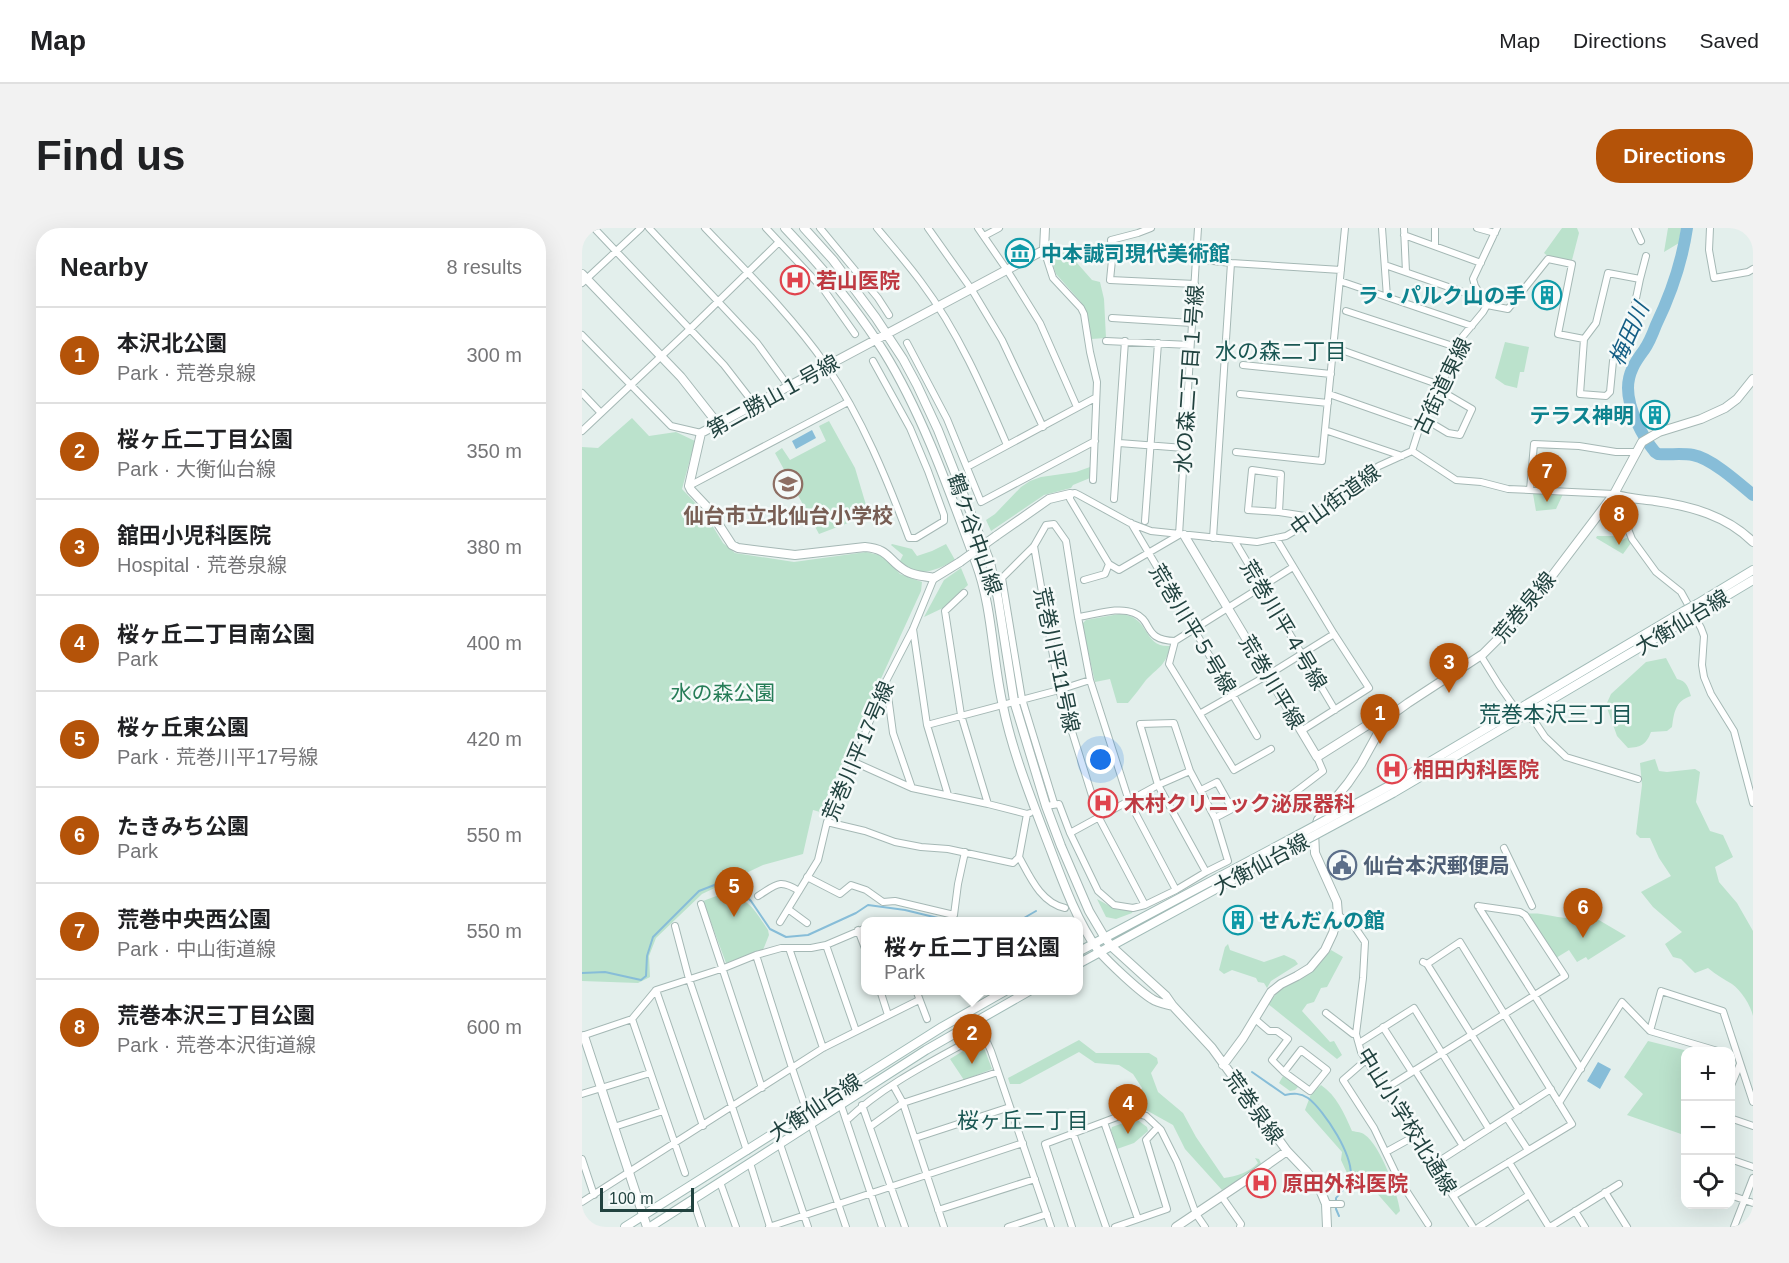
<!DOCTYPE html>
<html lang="en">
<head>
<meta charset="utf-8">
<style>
  body { margin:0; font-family:Arial,"Noto Sans JP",sans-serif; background:#f2f2f2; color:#202124 }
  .controls { position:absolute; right:18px; bottom:18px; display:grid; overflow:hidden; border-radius:12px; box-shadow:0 6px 24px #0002 }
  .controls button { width:54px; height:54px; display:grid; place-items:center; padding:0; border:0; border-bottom:2px solid #e0e0e0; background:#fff; color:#202124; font:30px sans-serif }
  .scale { position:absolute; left:18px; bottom:15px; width:94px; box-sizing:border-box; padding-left:6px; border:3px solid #21423f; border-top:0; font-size:16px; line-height:21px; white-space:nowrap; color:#21423f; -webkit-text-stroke:4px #f5faf9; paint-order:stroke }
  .you { position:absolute; left:519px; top:532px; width:21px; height:21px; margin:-15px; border:4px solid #fff; border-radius:50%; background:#1a73e8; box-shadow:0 0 0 9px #1a73e833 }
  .badge { display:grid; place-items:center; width:39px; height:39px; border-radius:50%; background:#b45309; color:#fff; font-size:20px; font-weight:700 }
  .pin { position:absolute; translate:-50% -50px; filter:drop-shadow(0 2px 3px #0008) }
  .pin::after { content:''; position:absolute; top:32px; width:21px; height:18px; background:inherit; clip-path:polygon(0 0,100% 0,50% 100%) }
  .popup { position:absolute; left:279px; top:689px; width:222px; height:78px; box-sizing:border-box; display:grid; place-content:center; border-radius:12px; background:#fff; filter:drop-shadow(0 2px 4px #0005); font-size:20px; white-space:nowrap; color:#757577 }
  .popup b { font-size:22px; color:#202124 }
  .popup::after { content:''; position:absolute; left:50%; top:100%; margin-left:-12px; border:12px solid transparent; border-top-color:#fff }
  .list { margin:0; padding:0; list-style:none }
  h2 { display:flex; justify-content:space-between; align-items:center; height:78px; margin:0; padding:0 24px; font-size:26px }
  h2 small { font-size:20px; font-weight:400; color:#757577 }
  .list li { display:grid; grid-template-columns:39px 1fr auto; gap:18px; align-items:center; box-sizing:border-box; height:96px; padding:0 24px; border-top:2px solid #e0e0e0 }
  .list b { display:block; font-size:22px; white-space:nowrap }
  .list p { margin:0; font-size:20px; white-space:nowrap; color:#757577 }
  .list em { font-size:20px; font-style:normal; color:#757577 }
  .icon { flex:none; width:33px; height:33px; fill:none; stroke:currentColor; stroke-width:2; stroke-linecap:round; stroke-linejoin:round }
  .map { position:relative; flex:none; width:1171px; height:999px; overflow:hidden; border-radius:24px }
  header { display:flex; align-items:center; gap:36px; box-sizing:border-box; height:84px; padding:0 30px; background:#fff; border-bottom:2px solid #e0e0e0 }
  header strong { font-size:28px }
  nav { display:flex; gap:33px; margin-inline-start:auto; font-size:21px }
  .intro { display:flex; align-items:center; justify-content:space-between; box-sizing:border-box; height:144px; padding:0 36px }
  h1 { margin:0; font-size:42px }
  .button { padding:15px 27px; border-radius:24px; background:#b45309; color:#fff; font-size:21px; font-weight:700 }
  main { display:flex; gap:36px; padding:0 36px }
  aside { flex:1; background:#fff; border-radius:24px; box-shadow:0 6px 24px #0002 }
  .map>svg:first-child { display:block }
  .green { fill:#bbe2cc }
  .water { fill:#87bdd8 }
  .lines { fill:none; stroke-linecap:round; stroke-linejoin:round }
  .stream { stroke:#87bdd8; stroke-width:2 }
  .river { stroke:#87bdd8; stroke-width:12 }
  .minor-casing { stroke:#a5b8b5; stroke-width:8 }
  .tertiary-casing { stroke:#a5b8b5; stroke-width:10 }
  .secondary-casing { stroke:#a1bbb7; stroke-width:10 }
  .minor { stroke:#fff; stroke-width:6 }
  .tertiary { stroke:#fff; stroke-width:8 }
  .secondary { stroke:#fff; stroke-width:8 }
  .minor-bridge-casing { stroke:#a5b8b5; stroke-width:8; stroke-linecap:butt }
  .tertiary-bridge-casing { stroke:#a5b8b5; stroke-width:10; stroke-linecap:butt }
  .secondary-bridge-casing { stroke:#a1bbb7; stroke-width:10; stroke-linecap:butt }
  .minor-bridge { stroke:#fff; stroke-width:6 }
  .tertiary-bridge { stroke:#fff; stroke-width:8 }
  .secondary-bridge { stroke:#fff; stroke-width:8 }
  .labels { text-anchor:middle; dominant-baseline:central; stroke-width:5; stroke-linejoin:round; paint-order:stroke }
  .culture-label { font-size:21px; font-weight:bold; fill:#0d838f; stroke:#f5faf9; text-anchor:start }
  .health-label { font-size:21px; font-weight:bold; fill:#be3a42; stroke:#f5faf9; text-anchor:start }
  .street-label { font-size:21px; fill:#21423f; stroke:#f5faf9 }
  .education-label { font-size:21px; font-weight:bold; fill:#785e54; stroke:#f5faf9 }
  .park-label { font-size:21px; fill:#277d58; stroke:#f5faf9 }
  .service-label { font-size:21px; font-weight:bold; fill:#4e5e75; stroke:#f5faf9; text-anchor:start }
  .water-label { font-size:22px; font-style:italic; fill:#145e85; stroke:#f5faf9 }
  .neighbourhood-label { font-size:22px; fill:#1a5753; stroke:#f5faf9 }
</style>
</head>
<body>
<header>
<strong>Map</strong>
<nav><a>Map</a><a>Directions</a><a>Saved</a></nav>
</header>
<div class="intro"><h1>Find us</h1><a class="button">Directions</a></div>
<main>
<aside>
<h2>Nearby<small>8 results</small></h2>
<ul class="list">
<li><span class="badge">1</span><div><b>本沢北公園</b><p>Park · 荒巻泉線</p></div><em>300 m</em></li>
<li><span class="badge">2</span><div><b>桜ヶ丘二丁目公園</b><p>Park · 大衡仙台線</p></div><em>350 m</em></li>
<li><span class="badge">3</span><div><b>舘田小児科医院</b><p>Hospital · 荒巻泉線</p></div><em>380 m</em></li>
<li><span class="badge">4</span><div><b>桜ヶ丘二丁目南公園</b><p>Park</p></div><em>400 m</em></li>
<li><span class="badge">5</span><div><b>桜ヶ丘東公園</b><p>Park · 荒巻川平17号線</p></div><em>420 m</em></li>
<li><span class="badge">6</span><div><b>たきみち公園</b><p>Park</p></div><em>550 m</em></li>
<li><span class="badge">7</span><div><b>荒巻中央西公園</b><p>Park · 中山街道線</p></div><em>550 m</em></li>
<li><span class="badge">8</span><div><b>荒巻本沢三丁目公園</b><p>Park · 荒巻本沢街道線</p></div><em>600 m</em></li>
</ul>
</aside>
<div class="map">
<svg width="1171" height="999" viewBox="0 0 1171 999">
  <rect width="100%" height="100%" fill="#e3efec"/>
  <path class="green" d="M980,0H995L997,5L990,32L967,29L962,25Z
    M1086,0H1099L1097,15L1082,24Z
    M478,20L488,22V27L510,52L518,54L522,71L524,110L509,111L503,81L498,73L474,46L468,28L473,26Z
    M923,114L947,119L942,144H938L935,160L923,157L913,150Z
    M50,190L67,208L94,204L113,213L100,261L122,284L141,315L153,325L212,334L284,324L297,327L307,334L318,346L340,354L339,363L238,584L231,582L221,626L181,637L120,666L74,710L67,728L68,749L56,755L0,753V219L16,220Z
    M247,193L273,240L287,287L237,306L193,225L200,220L208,232L244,213L237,198Z
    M508,239V250L491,257L489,260L462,267L409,303L404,292L413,286L439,259L448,253L459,249L494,244Z
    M951,266H981L974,281L954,283Z
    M1015,308H1035L1040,312L1046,309L1049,315L1041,326L1014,310Z
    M310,316L330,321L335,328L350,323L364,316L373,332C353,343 336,351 318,333L321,327L309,317Z
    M379,340L386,357L361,380L342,389L362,352Z
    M537,386C569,387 560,420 588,418C584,438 576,439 564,452C558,460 552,468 546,475H535L528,451L513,454L500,396L504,392Z
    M1084,430L1095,451C1105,453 1106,459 1109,468C1093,473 1092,485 1090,499L1085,503L1069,504C1064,517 1059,519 1046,520L1035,508L1024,477L1029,466L1064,434Z
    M1073,531L1077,543L1085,544L1113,541L1118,544L1114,574L1128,603L1141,607L1151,629L1133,639L1137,654L1155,675L1171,703V788C1169,778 1159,762 1150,756C1142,751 1134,747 1126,740L1113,745L1099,731L1091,729L1083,716L1100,704L1071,679L1059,664L1089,648L1077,630L1068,610H1058L1054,606L1060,557L1058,535Z
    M137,667C167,668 171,680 186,702L187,707L181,722L144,735L121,673Z
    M515,671L533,681L551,683L550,685L534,691L524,689Z
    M944,685C950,686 954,685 959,686C977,689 992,693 1010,688L1044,708L1006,732L1004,729L995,734L987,722L974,730Z
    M646,716L648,722L682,734L702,727L713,732L716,736L689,753L685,760L682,755L676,754L674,750L650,742L642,746L637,742L643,719Z
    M749,722L761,729L745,759L739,760L732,774L725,776L720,783L748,814L752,813L760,827L755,831L686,776L699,760L733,741Z
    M399,812L410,841L382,852L368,831Z
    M497,812L514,825H567L575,830L576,835L569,845L576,864L601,885L614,909L642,950C655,948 666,945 676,935L673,930L677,931L680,938L640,962L603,921L591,897L555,877L560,860L551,846L537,837L513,835L497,824L438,856H428L426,850Z
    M1066,813L1106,823L1104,824L1103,898L1099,906L1045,887L1061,866L1042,849Z
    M701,848L716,858V859L713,862L708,863L697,855Z
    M739,857C755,868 762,885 770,903C775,904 780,904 783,907C798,917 816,965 818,983L814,987L778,946L765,945L759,932L760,924L723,882L729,866Z
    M547,893H557L565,899L566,903L552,915L535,921L529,902L530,899Z"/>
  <path class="water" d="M230,202L234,210L214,221L210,213Z
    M1016,834L1029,841L1018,861L1005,853Z"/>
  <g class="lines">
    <path class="stream" d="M435,694L454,683
      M0,745L23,744L59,752L64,748L65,728L71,709L117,663L140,654L151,656L169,673L188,701L204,709L226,707L274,685L286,677L323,682L356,690L365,694
      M670,844L703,867C712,865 718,865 726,870C742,882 774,930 768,952C766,958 758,965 754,970V981L757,988"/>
    <path class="river" d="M1105,0C1100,34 1089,66 1074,97C1071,105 1067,115 1062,122C1053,134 1046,145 1046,160C1046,181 1060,208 1073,224L1076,226C1087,227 1100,225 1111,227C1129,230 1157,255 1171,267"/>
    <g class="minor-casing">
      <path id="minor" d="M12,0L142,137L173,177
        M67,0L175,115L207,159
        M123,0C165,44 209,87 244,137C280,190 305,251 327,310H334L362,293V287L346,243L328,200L291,133
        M184,0L242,62L273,106
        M238,0L296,70L307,87
        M295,0C310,18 325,35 339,54C376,103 401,161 425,217
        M346,0L390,62L420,112L461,199
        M396,0L425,42L458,95L495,179
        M763,0L743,202L820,228
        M800,0L805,69
        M822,0L824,44
        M853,0V18
        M895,0L913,5
        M1053,0L1059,13
        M1128,0L1127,22L1132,50L1166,44L1171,41
        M822,7L899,35
        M402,8L417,0
        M462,22L471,50L499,80L502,86L508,124L515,154L511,252
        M530,24L529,12L556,5L569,0
        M614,31L616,0
        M530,32L528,52L613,56
        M649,35L614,31L597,307L537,342L527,336L488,271V266L493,265L497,267L548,295L569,303L675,314L704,308L716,301L768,256L797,238L830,223L874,252L899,254L926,261L1032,266L1050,311L1074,344L1099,364L1119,400L1122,408L1120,437L1122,449L1129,466L1152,503L1171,575
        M803,37L901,71
        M1058,51L1064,28
        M758,53L890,98
        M0,55L59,0
        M905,77L926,81L966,31L990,36L976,106L1002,111L1014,95L1026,45L1058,51L1046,109L1031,133L1028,164L1024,168L998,166L1002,111
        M764,83L874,119
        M530,90L610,95
        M0,107L89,198L119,205
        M524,113L608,117
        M325,115L365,191L399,274L513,213
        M751,119L858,157
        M661,137L749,146
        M0,165L19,185
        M658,166L746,175
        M747,166L838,198
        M841,190L866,205L878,207L890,181L856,161
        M0,203L108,101L197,14
        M537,215L602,220
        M830,223L838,198L852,167L866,143L874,120L881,108L901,84L905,77L893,58L891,51L915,0
        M654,224L740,233L743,202
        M385,239L513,170
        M107,258L266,174
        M948,262L952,216L997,218L1034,224H1054
        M532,271L543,113
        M697,284L666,282L670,242L699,246L697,284L729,289
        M563,293L576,115
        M549,295L675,508
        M631,310L649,35L759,42
        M694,310L752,406L787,460L719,503
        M652,312L753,482
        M452,318L477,462L517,590L563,677
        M502,352L523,346L527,336
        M382,365L363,383L379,487L406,576
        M496,389C513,387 536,378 552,385C572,393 560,412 593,413
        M331,401L345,497L366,567
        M593,413L587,436L652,542L689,521
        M593,413L711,339
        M899,428L917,457L931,477
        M304,453L311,505L330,560
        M619,485L686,447L752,406
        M953,494L963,509L984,529L1056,551
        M345,497L477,462L508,452
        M272,534L330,560L406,576L445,586L448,585
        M619,562L635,554L650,581L633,590
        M472,575L440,471L420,350L452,318L464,297L472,296L484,313L496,389L508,452L547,573L594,662L624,644L576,557L558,496L592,495L608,543L633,590L646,633L624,644
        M699,575L741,543L735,529
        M464,578L477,576L488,605L516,663L532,677L551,680L563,677L594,662
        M245,594L283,603L313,614L339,619L366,621L431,635L437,629L445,586
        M488,605L576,557L608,543
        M922,620L950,678
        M437,629C448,649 459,675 483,680
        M225,649L258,666L269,657L284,662L301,674L313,673L372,687L376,656L383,624
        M176,668C194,657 197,650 217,663
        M119,676L180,860
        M896,678L999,841
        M206,681L225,695
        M756,687L772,698L783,714L781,750L774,806L779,824L891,999
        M198,694L236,632L245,594L272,534L301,459L331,401L352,350
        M302,694H307
        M93,698L107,751L165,923
        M276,702L284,723
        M244,717L284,700
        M207,720L241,820
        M174,727L199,720H229L244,717L274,803
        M841,734L845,736L937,882
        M845,736L878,714L990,896L871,968
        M74,762L121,898
        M298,762L306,787
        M334,762L345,791
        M744,785L771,806H774
        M673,791L687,803H695L706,811L690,832L702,844L728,863L745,842L719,822L702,844
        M801,799L830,844
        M1068,803L1079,763L1141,783L1171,874
        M0,808L50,791
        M777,815L832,780L907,901
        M784,832L761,852L792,900L816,950L846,996
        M833,842L881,918
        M311,857L321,875L362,999
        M1148,860L1158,836
        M803,861L983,748L943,687L938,684L896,678
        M0,866L68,845
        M977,875L1040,774L1068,803L1139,824
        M259,877L300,999
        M280,877L323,999
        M925,890L946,922
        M1148,890L1171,898
        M265,892C304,855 355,831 401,805L409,823L469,999
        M522,894L556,991
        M289,898L321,875L416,844
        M32,899L81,883
        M491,905L524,999
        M333,910L428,879
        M198,916L226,999
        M804,924L833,908
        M0,931L12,967
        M1148,931L1171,939
        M927,934L967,999
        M168,935L188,999
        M851,937L969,861
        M103,945L50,791L74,762L142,740L174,727L210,840L264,999
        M138,954L154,999
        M1023,964L1045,999
        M1148,967L1171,975
        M640,969L659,996L658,999
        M111,972L120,999
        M0,974L241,820L337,772
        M744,976H759
        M356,982L453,951
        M993,983L1003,999
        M187,999L441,915
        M426,999L465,986
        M490,999L463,916L535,889L552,885L564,888L579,902L595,934L614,986L623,999
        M533,999L585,981L564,912L576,899
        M897,999L947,967
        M968,999L1037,956
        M1152,999L1171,950"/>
    </g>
    <g class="tertiary-casing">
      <path id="tertiary" d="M203,0C239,38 274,79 302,124C341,187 368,265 394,335C411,381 410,431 421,478C430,522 447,565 463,607C477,643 493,691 516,722C526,734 557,763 570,771C576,775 584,776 591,778
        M222,0L251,32L294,90L321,131L335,157L356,202L408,334L416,371L432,473L464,578L479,618L507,683L523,710L529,718L584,768L591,778L630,820L705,923L725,944L737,959L744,976L745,999
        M0,46L99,149L136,196
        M1032,266C1046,271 1059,271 1073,273C1109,278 1145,288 1171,314
        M602,307L735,529L792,493L808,488
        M414,308L467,271L488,266
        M378,334L352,350C343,348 332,348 324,343C306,333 308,321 283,319L213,327L156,320L150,317L126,280L109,262L107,258L119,205L462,22L463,0
        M2,808L65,999
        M641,837L661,810L689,764L699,756L715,748L728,740L743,722L751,705L756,687L755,674L733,625L732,604L736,592L766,555L779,536L800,498L808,488L826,475L901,426L933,394L951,373L1032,266L1060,214L1077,204L1119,191L1143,180L1155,171L1171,151
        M594,999L661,954L705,923"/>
    </g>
    <g class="secondary-casing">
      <path id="secondary" d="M1115,376L1171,342
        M1119,383L1171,352
        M807,558L1102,383
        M811,565L1106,391
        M496,724L716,607
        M496,736L720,614
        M43,999L360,799L425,762
        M68,999L344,822L449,762"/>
    </g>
    <use href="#minor" class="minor"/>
    <use href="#tertiary" class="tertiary"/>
    <use href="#secondary" class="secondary"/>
    <g class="minor-bridge-casing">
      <path id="minor-bridge" d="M931,477L953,494"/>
    </g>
    <g class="tertiary-bridge-casing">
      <path id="tertiary-bridge" d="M378,334L414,308"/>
    </g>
    <g class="secondary-bridge-casing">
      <path id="secondary-bridge" d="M1102,383L1115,376
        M1106,391L1119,383
        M716,607L807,558
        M720,614L811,565"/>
    </g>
    <use href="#minor-bridge" class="minor-bridge"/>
    <use href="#tertiary-bridge" class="tertiary-bridge"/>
    <use href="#secondary-bridge" class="secondary-bridge"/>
  </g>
  <defs>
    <g id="museum-ring" transform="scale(1.5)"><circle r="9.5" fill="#f5faf9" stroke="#0f9aa8" stroke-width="1.5"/><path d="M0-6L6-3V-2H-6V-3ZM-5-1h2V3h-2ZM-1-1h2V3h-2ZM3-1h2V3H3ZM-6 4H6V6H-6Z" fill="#0f9aa8"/></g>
    <g id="hospital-ring" transform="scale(1.5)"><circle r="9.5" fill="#f5faf9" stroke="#e0444e" stroke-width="1.5"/><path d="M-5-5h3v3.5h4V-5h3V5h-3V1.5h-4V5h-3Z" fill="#e0444e"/></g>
    <g id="building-ring" transform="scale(1.5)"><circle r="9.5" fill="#f5faf9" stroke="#0f9aa8" stroke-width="1.5"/><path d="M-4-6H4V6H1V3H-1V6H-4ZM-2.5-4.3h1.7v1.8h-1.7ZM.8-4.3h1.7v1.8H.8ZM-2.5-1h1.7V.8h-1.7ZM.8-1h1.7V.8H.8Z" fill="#0f9aa8"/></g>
    <g id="school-ring" transform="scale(1.5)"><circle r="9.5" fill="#f5faf9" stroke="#8d6e63" stroke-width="1.5"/><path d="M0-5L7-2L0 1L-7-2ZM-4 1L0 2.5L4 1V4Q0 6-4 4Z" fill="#8d6e63"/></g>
    <g id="civic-ring" transform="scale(1.5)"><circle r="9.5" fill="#f5faf9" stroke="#5c6f8a" stroke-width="1.5"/><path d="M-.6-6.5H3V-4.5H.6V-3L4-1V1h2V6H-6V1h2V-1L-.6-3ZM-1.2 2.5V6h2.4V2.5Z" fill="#5c6f8a"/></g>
  </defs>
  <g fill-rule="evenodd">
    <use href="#museum-ring" x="438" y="25"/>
    <use href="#hospital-ring" x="213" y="52"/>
    <use href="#building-ring" x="965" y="67"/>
    <use href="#building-ring" x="1073" y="187"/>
    <use href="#school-ring" x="206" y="256"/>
    <use href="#hospital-ring" x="810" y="541"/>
    <use href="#hospital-ring" x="521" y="575"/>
    <use href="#civic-ring" x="760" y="637"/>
    <use href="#building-ring" x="656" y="692"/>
    <use href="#hospital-ring" x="679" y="955"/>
  </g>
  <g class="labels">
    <g class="culture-label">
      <text x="459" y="25">中本誠司現代美術館</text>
      <text x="944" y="67" text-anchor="end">ラ・パルク山の手</text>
      <text x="1052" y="187" text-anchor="end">テラス神明</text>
      <text x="677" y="692">せんだんの館</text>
    </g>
    <g class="health-label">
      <text x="234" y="52">若山医院</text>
      <text x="831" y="541">相田内科医院</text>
      <text x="542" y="575">木村クリニック泌尿器科</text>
      <text x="700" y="955">原田外科医院</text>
    </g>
    <g class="street-label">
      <text transform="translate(607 151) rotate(-86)">水の森二丁目１号線</text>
      <text transform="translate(860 158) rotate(-64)">古街道東線</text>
      <text transform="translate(191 168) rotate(-29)">第二勝山１号線</text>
      <text transform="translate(753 272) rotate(-36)">中山街道線</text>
      <text transform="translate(393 306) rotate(71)">鶴ケ谷中山線</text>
      <text transform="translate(942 379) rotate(-50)">荒巻泉線</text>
      <text transform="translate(1100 394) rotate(-31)">大衡仙台線</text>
      <text transform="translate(702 397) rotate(59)">荒巻川平４号線</text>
      <text transform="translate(611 401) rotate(59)">荒巻川平５号線</text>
      <text transform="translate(475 432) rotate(78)">荒巻川平11号線</text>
      <text transform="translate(690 454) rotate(59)">荒巻川平線</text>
      <text transform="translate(276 523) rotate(-67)">荒巻川平17号線</text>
      <text transform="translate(679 636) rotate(-28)">大衡仙台線</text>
      <text transform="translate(233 879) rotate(-33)">大衡仙台線</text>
      <text transform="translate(672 879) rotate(54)">荒巻泉線</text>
      <text transform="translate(825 893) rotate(58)">中山小学校北通線</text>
    </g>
    <g class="education-label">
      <text x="206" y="287">仙台市立北仙台小学校</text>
    </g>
    <g class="park-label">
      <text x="141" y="464">水の森公園</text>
    </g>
    <g class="service-label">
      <text x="781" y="637">仙台本沢郵便局</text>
    </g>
    <g class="water-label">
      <text transform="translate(1047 106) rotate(-66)">梅田川</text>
    </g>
    <g class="neighbourhood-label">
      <text x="699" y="123">水の森二丁目</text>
      <text x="974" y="486">荒巻本沢三丁目</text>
      <text x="441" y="892">桜ヶ丘二丁目</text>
    </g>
  </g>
</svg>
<div class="controls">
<button>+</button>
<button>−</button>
<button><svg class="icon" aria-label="locate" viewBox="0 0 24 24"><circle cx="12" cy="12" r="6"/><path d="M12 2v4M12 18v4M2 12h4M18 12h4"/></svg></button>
</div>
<div class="scale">100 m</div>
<div class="you"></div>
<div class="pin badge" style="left:798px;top:516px">1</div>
<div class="pin badge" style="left:390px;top:836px">2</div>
<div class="popup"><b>桜ヶ丘二丁目公園</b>Park</div>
<div class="pin badge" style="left:867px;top:465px">3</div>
<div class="pin badge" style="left:546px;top:906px">4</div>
<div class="pin badge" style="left:152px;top:689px">5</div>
<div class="pin badge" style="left:1001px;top:710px">6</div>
<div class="pin badge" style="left:965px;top:274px">7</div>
<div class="pin badge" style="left:1037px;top:317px">8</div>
</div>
</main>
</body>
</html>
